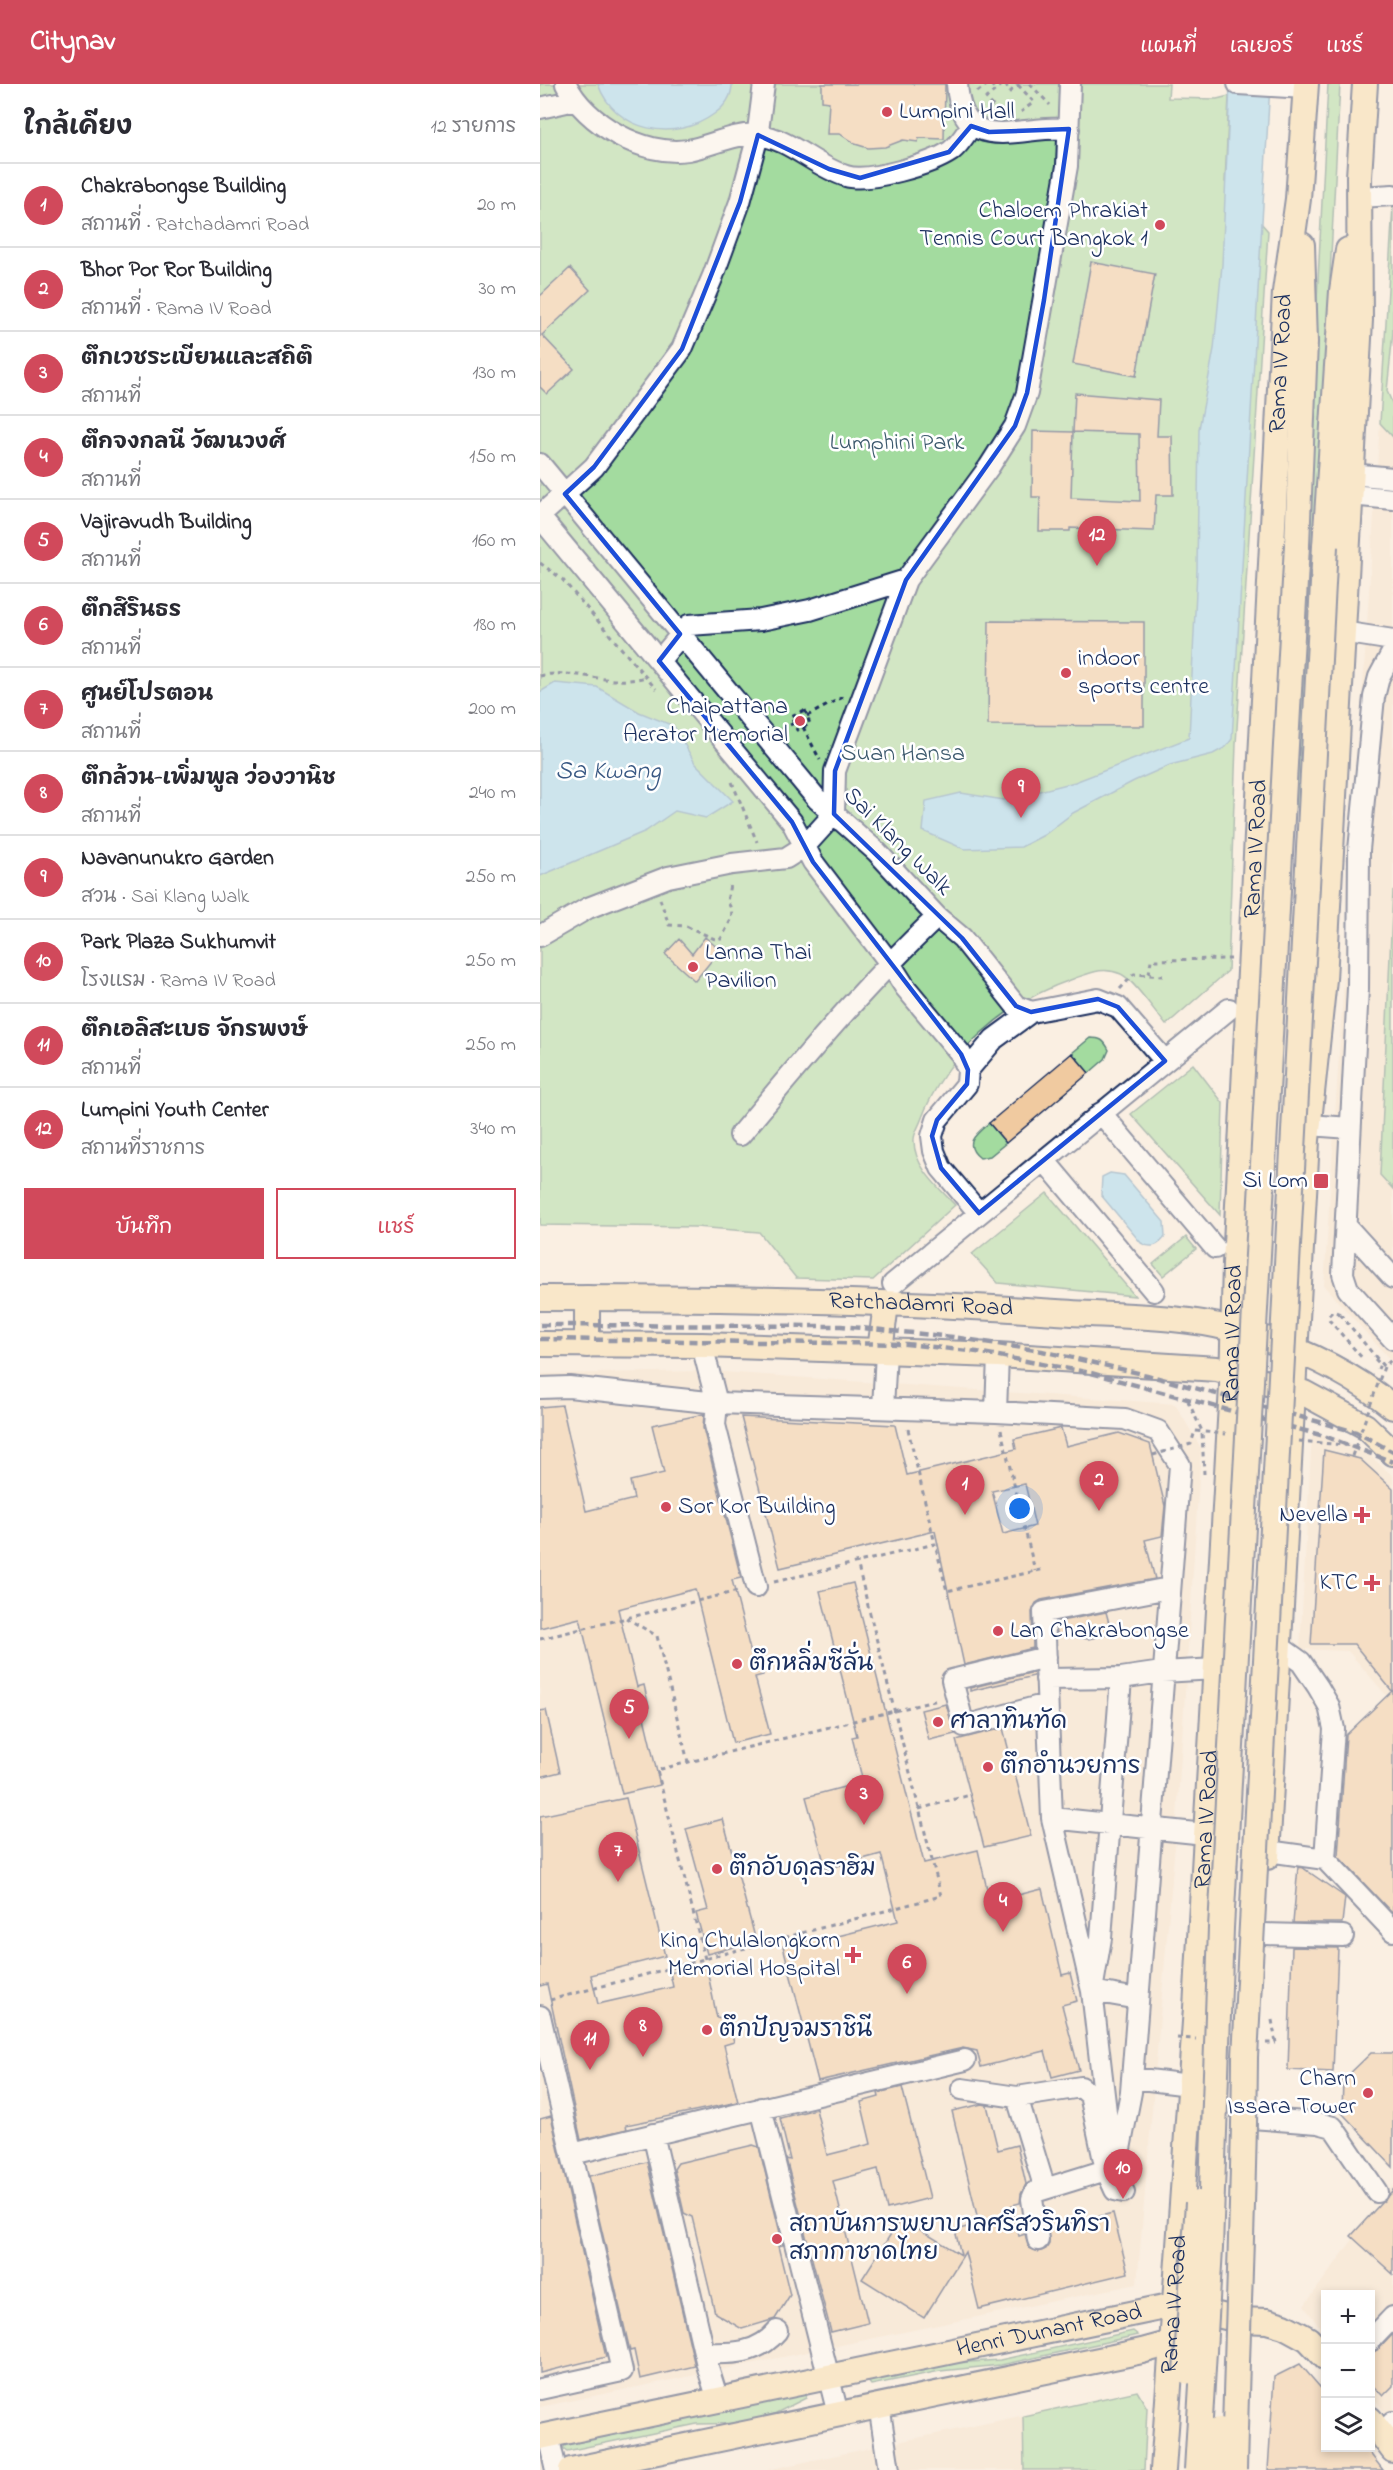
<!DOCTYPE html>
<html lang="th">
<head>
<meta charset="utf-8">
<style>
  body { margin:0; font-family:"Indie Flower","Playpen Sans Thai",sans-serif; background:#f7f7f7; color:#2b2b33 }
  .controls { position:absolute; right:18px; bottom:18px; display:grid; overflow:hidden; border-radius:0px; box-shadow:0 3px 9px #0003 }
  .controls button { width:54px; height:54px; display:grid; place-items:center; padding:0; border:0; border-bottom:2px solid #e1e1e2; background:#fff; color:#2b2b33; font:30px sans-serif }
  .you { position:absolute; left:480px; top:1425px; width:21px; height:21px; margin:-15px; border:4px solid #fff; border-radius:50%; background:#1a73e8; box-shadow:0 0 0 9px #1a73e833 }
  .badge { display:grid; place-items:center; width:39px; height:39px; border-radius:50%; background:#d1495b; color:#fff; font-size:20px; font-weight:700 }
  .pin { position:absolute; translate:-50% -50px; filter:drop-shadow(0 2px 3px #0008) }
  .pin::after { content:''; position:absolute; top:32px; width:21px; height:18px; background:inherit; clip-path:polygon(0 0,100% 0,50% 100%) }
  .list { margin:0; padding:0; list-style:none }
  h2 { display:flex; justify-content:space-between; align-items:center; height:78px; margin:0; padding:0 24px; font-size:26px }
  h2 small { font-size:20px; font-weight:400; color:#7c7c81 }
  .list li { display:grid; grid-template-columns:39px 1fr auto; gap:18px; align-items:center; box-sizing:border-box; height:84px; padding:0 24px; border-top:2px solid #e1e1e2 }
  .list b { display:block; font-size:22px; white-space:nowrap }
  .list p { margin:0; font-size:20px; white-space:nowrap; color:#7c7c81 }
  .list em { font-size:20px; font-style:normal; color:#7c7c81 }
  .actions { display:flex; gap:12px; padding:18px 24px }
  .actions a { flex:1; padding:14px 0; border:2px solid #d1495b; border-radius:0px; text-align:center; font-size:21px; color:#d1495b }
  .actions .main { background:#d1495b; color:#fff }
  .icon { flex:none; width:33px; height:33px; fill:none; stroke:currentColor; stroke-width:2; stroke-linecap:round; stroke-linejoin:round }
  .map { position:relative; flex:none; width:853px; height:2386px; overflow:hidden }
  header { display:flex; align-items:center; gap:36px; box-sizing:border-box; height:84px; padding:0 30px; background:#d1495b; color:#fff }
  header strong { font-size:28px }
  nav { display:flex; gap:33px; margin-inline-start:auto; font-size:21px }
  main { display:flex }
  aside { flex:1; background:#fff }
  .map>svg:first-child { display:block }
  .built { fill:#f7e4ce }
  .green { fill:#a3db9f; stroke:#5f857e; stroke-width:1.5 }
  .water { fill:#97d8f8; stroke:#6594ba; stroke-width:1.5 }
  .building { fill:#f0caa0; stroke:#1b2f5e; stroke-width:1.5; fill-rule:evenodd }
  .lines { fill:none; stroke-linecap:round; stroke-linejoin:round }
  .minor-casing { stroke:#1b2f5e; stroke-width:24 }
  .major-casing { stroke:#1b2f5e; stroke-width:28 }
  .path { stroke:#1b2f5e; stroke-width:3; stroke-dasharray:4.5 4.5; stroke-linecap:butt }
  .minor { stroke:#fff; stroke-width:20 }
  .major { stroke:#f9deab; stroke-width:24 }
  .rail { stroke:#1b2f5e; stroke-width:4.5; stroke-dasharray:9 4.5; stroke-linecap:butt }
  .major-bridge-casing { stroke:#1b2f5e; stroke-width:28; stroke-linecap:butt }
  .path-bridge { stroke:#1b2f5e; stroke-width:3; stroke-dasharray:4.5 4.5; stroke-linecap:butt }
  .major-bridge { stroke:#f9deab; stroke-width:24 }
  .marked { fill:none; stroke:#1d4ed8; stroke-width:4.5; stroke-linejoin:round }
  .poi-dot { fill:#d1495b; stroke:#fff; stroke-width:2 }
  .labels { text-anchor:middle; dominant-baseline:central; stroke-width:5; stroke-linejoin:round; paint-order:stroke }
  .poi-label { font-size:24px; fill:#1b2f5e; stroke:#fff; text-anchor:start }
  .street-label { font-size:24px; fill:#1b2f5e; stroke:#fff }
  .park-label { font-size:24px; fill:#3d5a6e; stroke:#fff }
  .water-label { font-size:26px; font-style:italic; fill:#3a5984; stroke:#fff }
</style>
</head>
<body>
<header>
<strong>Citynav</strong>
<nav><a>แผนที่</a><a>เลเยอร์</a><a>แชร์</a></nav>
</header>
<main>
<aside>
<h2>ใกล้เคียง<small>12 รายการ</small></h2>
<ul class="list">
<li><span class="badge">1</span><div><b>Chakrabongse Building</b><p>สถานที่ · Ratchadamri Road</p></div><em>20 m</em></li>
<li><span class="badge">2</span><div><b>Bhor Por Ror Building</b><p>สถานที่ · Rama IV Road</p></div><em>30 m</em></li>
<li><span class="badge">3</span><div><b>ตึกเวชระเบียนและสถิติ</b><p>สถานที่</p></div><em>130 m</em></li>
<li><span class="badge">4</span><div><b>ตึกจงกลนี วัฒนวงศ์</b><p>สถานที่</p></div><em>150 m</em></li>
<li><span class="badge">5</span><div><b>Vajiravudh Building</b><p>สถานที่</p></div><em>160 m</em></li>
<li><span class="badge">6</span><div><b>ตึกสิรินธร</b><p>สถานที่</p></div><em>180 m</em></li>
<li><span class="badge">7</span><div><b>ศูนย์โปรตอน</b><p>สถานที่</p></div><em>200 m</em></li>
<li><span class="badge">8</span><div><b>ตึกล้วน-เพิ่มพูล ว่องวานิช</b><p>สถานที่</p></div><em>240 m</em></li>
<li><span class="badge">9</span><div><b>Navanunukro Garden</b><p>สวน · Sai Klang Walk</p></div><em>250 m</em></li>
<li><span class="badge">10</span><div><b>Park Plaza Sukhumvit</b><p>โรงแรม · Rama IV Road</p></div><em>250 m</em></li>
<li><span class="badge">11</span><div><b>ตึกเอลิสะเบธ จักรพงษ์</b><p>สถานที่</p></div><em>250 m</em></li>
<li><span class="badge">12</span><div><b>Lumpini Youth Center</b><p>สถานที่ราชการ</p></div><em>340 m</em></li>
</ul>
<div class="actions"><a class="main">บันทึก</a><a>แชร์</a></div>
</aside>
<div class="map">
<svg width="853" height="2386" viewBox="0 0 853 2386">
  <rect width="100%" height="100%" fill="#faefe2"/>
  <filter id="ink" filterUnits="userSpaceOnUse"><feTurbulence type="fractalNoise" baseFrequency=".0167" numOctaves="2"/><feDisplacementMap in="SourceGraphic" scale="12" xChannelSelector="R" yChannelSelector="G"/><feConvolveMatrix kernelMatrix="1 2 1 2 8 2 1 2 1" color-interpolation-filters="sRGB"/></filter>
  <g filter="url(#ink)">
    <path class="built" d="M840,339L853,353V1279L784,1202Z
      M169,1287L635,1320L661,1364L636,1748L597,2200L0,2323V1290Z
      M772,1350L801,1355L829,1371L853,1392V1619L808,1567L760,1565Z
      M853,2101V2339L831,2310L830,2210H786L785,2250L764,2222Z
      M597,2307L607,2324L604,2386H227Z"/>
    <path class="green" d="M0,0H629L628,14L677,15L689,12L685,98L728,147L696,660L688,887L626,941C616,929 593,895 581,890C563,882 550,889 533,895C466,918 406,969 381,1036C379,1042 373,1051 374,1057C374,1083 399,1104 415,1121L333,1196L256,1194L219,1148L156,1143L0,1141Z
      M788,0H800L762,723H756L770,456L765,451Z
      M853,121V248L847,307L853,321V353L840,339Z
      M853,806V1105L840,1091Z
      M550,954C561,954 564,956 569,966L565,975L549,989L532,969Z
      M653,980L683,1019L680,1131L591,1030Z
      M449,1039L466,1059L450,1072L440,1074C422,1060 436,1050 449,1039Z
      M507,1109L595,1212L458,1199L432,1170Z
      M646,1153L656,1165L623,1192L613,1180Z
      M593,2247L598,2251L461,2281L400,2287L331,2301L328,2297L401,2280L460,2276Z
      M597,2307L607,2324L604,2386H484L483,2332Z
      M267,2309L266,2314L216,2339L157,2340L27,2367L23,2364L26,2361Z"/>
    <path class="water" d="M58,0H192C192,13 184,23 174,30C135,59 75,48 58,0Z
      M690,0H730L692,655L686,663L673,670L630,681L594,697L533,729L504,751L481,763L424,765L383,747L386,717L421,709L464,716L535,698L649,654L657,486L659,345L674,265L682,181Z
      M15,599L57,603L99,628L134,642L155,679L193,717L166,734L135,727L106,747L0,792V608Z
      M570,1089L584,1091L624,1138L625,1153C618,1162 611,1165 601,1159L561,1111L562,1093Z"/>
    <path class="building" d="M282,0H405L404,55L379,54L378,58L363,56L345,63L328,64L315,60L300,50H287L289,18L282,17Z
      M551,178L615,190L596,292L533,280Z
      M30,184L50,206L2,251L34,285L7,310L0,303V212Z
      M535,309L619,316L617,352H632L633,411H616L614,447L530,444V447H499L500,413H492L493,347L533,348ZM533,348L599,350L600,417L531,414Z
      M449,537L604,538V642L448,641Z
      M165,853L180,866L155,897L125,870L139,855L152,870Z
      M532,969L549,989L466,1059L449,1039Z
      M22,1321L46,1427L94,1415L90,1397L124,1389L112,1341L164,1330L163,1344L201,1494L192,1496L211,1570L218,1569L223,1591L215,1593L230,1650L193,1659L155,1505L78,1525L97,1603L104,1601L109,1623L102,1625L120,1701L82,1710L40,1534L0,1544V1323Z
      M201,1333L355,1341L367,1391L476,1365L474,1355L521,1344L526,1362L579,1349L610,1360L625,1422L622,1452L605,1456L615,1495L501,1516L496,1519L492,1528L493,1564L424,1581L395,1447L240,1484ZM485,1400L495,1442L463,1450L452,1407Z
      M784,1366L820,1375L853,1405V1830L798,1772L806,1651L852,1607L814,1560H771Z
      M313,1499L384,1779L438,1766L450,1818L502,1805L522,1891L530,1889L537,1917L522,1921L539,1986L512,1993L505,1967L441,1983L437,1967L423,1964L278,1997L243,1862L277,1854L278,1857L358,1837L341,1770L286,1785L266,1713L323,1698L312,1653L317,1652L280,1507Z
      M566,1528L572,1550L548,1555L517,1550L516,1538Z
      M494,1588V1592L430,1607V1604Z
      M406,1620L415,1650L389,1656L381,1626Z
      M6,1626L20,1688L0,1693V1627Z
      M463,1644L491,1752L444,1763L416,1656Z
      M86,1714L125,1872L51,1891L58,1920L133,1903L130,1889L166,1880L177,1934L187,1931L194,1958L184,1961L198,2018L86,2041L87,2045L41,2056L7,1900L0,1902V1732Z
      M183,1735L216,1857L167,1870L156,1829L168,1826L146,1745Z
      M758,1783L763,1784L805,1813L802,1839H753Z
      M752,1863L798,1864L793,1988L748,1986Z
      M831,1969H853V2083L802,2029L803,1996Z
      M362,2003L390,2114L347,2125L338,2085L293,2097L328,2239L291,2248L246,2075L250,2076L240,2034L276,2025L287,2071L331,2060L321,2018L339,2013L338,2009Z
      M442,2020L447,2021L458,2066L477,2061L486,2100L481,2110L480,2119L472,2121L479,2152L485,2150L489,2164L499,2168L506,2165L509,2160L508,2145L573,2129L588,2189L439,2225L425,2168L384,2234L322,2195L361,2134L421,2171L415,2146L439,2140L412,2027Z
      M11,2032L66,2273L0,2289V2035Z
      M213,2061L219,2063L243,2161L238,2162L250,2211L235,2235L202,2245L175,2229L152,2133L144,2129L134,2085L138,2079Z
      M107,2078L155,2282L100,2295L94,2266L90,2267L49,2092Z
      M853,2106V2190L811,2152Z
      M853,2250V2302L843,2312L831,2300V2269L839,2265Z
      M760,2280L786,2310V2364H826L843,2386H728L734,2293Z"/>
    <g class="lines">
      <g class="minor-casing">
        <path id="minor" d="M26,0C45,40 104,73 148,66C170,62 197,48 219,51C250,55 276,83 306,92C328,99 392,80 411,67C420,60 425,51 431,42
          M417,0C422,75 480,40 529,45
          M698,0L765,4
          M0,24L35,16
          M820,113L853,111
          M0,380L277,715L337,768L397,833L422,854L476,922L491,928L558,915L578,923L625,977
          M811,390L853,394
          M810,411L853,415
          M0,432L54,383L142,265L173,192L200,118L217,55L224,0
          M0,433L252,738L273,778L349,878L365,903L421,970L428,986L427,1000L397,1036L392,1052L394,1067L401,1084L439,1129
          M802,548L853,556
          M853,567L839,593L834,613L819,766L818,904L803,1190L808,1205L853,1255
          M119,577L149,541L221,536L270,526L366,496
          M0,852L48,824L128,793L192,780L246,774L265,762L294,730L295,687L366,496L449,383L475,342L487,309L527,82L530,0
          M428,986L454,955L491,928
          M561,1029L675,1164
          M769,1041L810,1044
          M200,1051C263,975 326,900 397,833
          M504,1076L614,1207
          M806,1142L853,1194
          M353,1200L689,925
          M162,1261L177,1319L175,1341L216,1503
          M0,1304L29,1303L177,1319L456,1328L585,1335L618,1347L640,1381L591,2008L579,2070L574,2073L571,2071L552,1907L512,1734L504,1528L629,1504
          M343,1324L346,1268
          M456,1328L458,1271
          M506,1573L412,1596L424,1642L507,1620
          M581,1594L561,1854L552,1907L598,1915
          M506,1595L581,1594L622,1588L676,1585
          M512,1734L665,1750
          M728,1767L785,1775L794,1645L789,1622L778,1603L761,1578L740,1563
          M785,1775L853,1847
          M723,1850L803,1852
          M0,1932L82,2287L0,2305
          M592,1994L650,2001
          M422,2005L477,2013
          M221,2024L298,2330
          M711,2034L778,2039L793,2043L837,2108
          M113,2050L167,2281L178,2316
          M32,2070L425,1976
          M505,2105L477,2013L541,2003L550,2011L566,2086
          M498,2156L492,2115L495,2108L566,2086L575,2106L584,2108
          M830,2257L853,2233
          M165,2269C193,2270 218,2270 237,2247
          M339,2321L349,2386
          M842,2350L853,2338
          M8,2351L16,2386"/>
      </g>
      <g class="major-casing">
        <g id="major">
          <path d="M757,461L765,258L762,161"/>
          <path d="M785,462L802,207L808,166"/>
          <path id="s1" d="M0,1214C172,1214 345,1216 516,1228C571,1232 639,1231 692,1245C750,1260 806,1285 853,1323"/>
          <path d="M47,1214V1261"/>
          <path d="M0,1260L162,1261L458,1271L677,1285L764,1309L825,1342L853,1369"/>
          <path d="M340,1267L346,1220"/>
          <path d="M727,1773L767,1056L784,895L814,346L820,236L819,93L825,0"/>
          <path d="M830,2335L853,2366"/>
          <path id="s2" d="M0,2353L634,2221L699,2236L727,2237L744,2242L768,2255L786,2274"/>
          <path d="M31,2386L602,2267L646,2255"/>
          <path id="s3" d="M623,2386L656,1924L692,1303L695,1179L745,208L758,115L766,0"/>
        </g>
      </g>
      <path class="path" d="M451,0L455,6
        M465,0L470,8L479,0
        M490,0L510,21
        M478,1L494,18L481,28
        M437,8L448,0
        M459,29L446,14L463,0
        M0,479L22,495L116,605
        M0,592C35,583 71,604 105,593
        M265,626L270,640L257,646L251,632Z
        M267,632L303,613
        M263,643L280,676
        M242,645L254,639
        M192,698L217,758
        M120,815L129,841L146,842L177,856L181,855C187,842 198,831 187,818L190,800
        M609,890L611,876L691,875
        M580,905L594,890L623,892
        M800,1230L793,1227L788,1232L790,1237L823,1275
        M835,1275L840,1280L838,1285
        M648,1317L662,1347L664,1390
        M368,1345L395,1460
        M461,1346L495,1487
        M234,1498L395,1460L407,1507L505,1485
        M86,1534L117,1552L148,1678
        M0,1555L198,1507
        M379,1725L430,1711
        M165,1875L117,1686L398,1616
        M10,1916L401,1812L317,1478
        M732,1936L736,1959"/>
      <use href="#minor" class="minor"/>
      <use href="#major" class="major"/>
      <path class="rail" d="M0,1241L301,1242L413,1253L502,1267L607,1291L816,1348L853,1368
        M0,1255L366,1260L437,1268L551,1289L784,1352L853,1378"/>
      <g class="major-bridge-casing">
        <path id="major-bridge" d="M646,2288L658,2119
          M657,2386L670,2164L681,1844L757,461
          M677,2386L679,2346
          M694,2386C697,2248 704,2111 705,1973L785,462"/>
      </g>
      <path class="path-bridge" d="M800,1230L844,1283
        M759,1357L815,1362
        M613,1371L651,1360L655,1347L686,1350
        M812,1372L844,1283L853,1274
        M637,1954L656,1955
        M726,1959H736"/>
      <use href="#major-bridge" class="major-bridge"/>
    </g>
  </g>
  <path d="M0 0H853V2386H0ZM431,42L449,48L529,45L504,216L487,309L475,342L366,496L295,687L294,730L422,854L476,922L491,928L558,915L578,923L625,977L439,1129L401,1084L392,1052L397,1036L427,1000L428,986L421,970L273,778L252,738L119,577L140,550L25,410L54,383L142,265L200,118L218,51L289,85L320,94L409,68Z" fill="#faefe2" fill-opacity=".55" fill-rule="evenodd"/>
  <path class="marked" d="M431,42L449,48L529,45L504,216L487,309L475,342L366,496L295,687L294,730L422,854L476,922L491,928L558,915L578,923L625,977L439,1129L401,1084L392,1052L397,1036L427,1000L428,986L421,970L273,778L252,738L119,577L140,550L25,410L54,383L142,265L200,118L218,51L289,85L320,94L409,68Z"/>
  <g class="poi-dot">
    <circle cx="347" cy="28" r="6"/>
    <circle cx="620" cy="141" r="6"/>
    <circle cx="526" cy="589" r="6"/>
    <circle cx="260" cy="637" r="6"/>
    <circle cx="153" cy="883" r="6"/>
    <rect x="773" y="1089" width="16" height="16" rx="3"/>
    <circle cx="126" cy="1423" r="6"/>
    <path d="M819 1422h6v6h6v6h-6v6h-6v-6h-6v-6h6z"/>
    <path d="M829 1490h6v6h6v6h-6v6h-6v-6h-6v-6h6z"/>
    <circle cx="458" cy="1547" r="6"/>
    <circle cx="197" cy="1580" r="6"/>
    <circle cx="398" cy="1638" r="6"/>
    <circle cx="448" cy="1683" r="6"/>
    <circle cx="177" cy="1785" r="6"/>
    <path d="M310 1862h6v6h6v6h-6v6h-6v-6h-6v-6h6z"/>
    <circle cx="167" cy="1946" r="6"/>
    <circle cx="828" cy="2009" r="6"/>
    <circle cx="237" cy="2155" r="6"/>
  </g>
  <g class="labels">
    <g class="poi-label">
      <text x="359" y="28">Lumpini Hall</text>
      <text x="608" y="127" text-anchor="end">Chaloem Phrakiat<tspan x="608" dy="28">Tennis Court Bangkok 1</tspan></text>
      <text x="538" y="575">indoor<tspan x="538" dy="28">sports centre</tspan></text>
      <text x="248" y="623" text-anchor="end">Chaipattana<tspan x="248" dy="28">Aerator Memorial</tspan></text>
      <text x="165" y="869">Lanna Thai<tspan x="165" dy="28">Pavilion</tspan></text>
      <text x="768" y="1097" text-anchor="end">Si Lom</text>
      <text x="138" y="1423">Sor Kor Building</text>
      <text x="808" y="1431" text-anchor="end">Nevella</text>
      <text x="818" y="1499" text-anchor="end">KTC</text>
      <text x="470" y="1547">Lan Chakrabongse</text>
      <text x="209" y="1580">ตึกหลิ่มซีลั่น</text>
      <text x="410" y="1638">ศาลาทินทัด</text>
      <text x="460" y="1683">ตึกอำนวยการ</text>
      <text x="189" y="1785">ตึกอับดุลราฮิม</text>
      <text x="300" y="1857" text-anchor="end">King Chulalongkorn<tspan x="300" dy="28">Memorial Hospital</tspan></text>
      <text x="179" y="1946">ตึกปัญจมราชินี</text>
      <text x="816" y="1995" text-anchor="end">Charn<tspan x="816" dy="28">Issara Tower</tspan></text>
      <text x="249" y="2141">สถาบันการพยาบาลศรีสวรินทิรา<tspan x="249" dy="28">สภากาชาดไทย</tspan></text>
    </g>
    <g class="street-label">
      <text stroke="none"><textPath href="#s3" startOffset="2110">Rama IV Road</textPath></text>
      <text transform="translate(357 758) rotate(45)">Sai Klang Walk</text>
      <text stroke="none"><textPath href="#s3" startOffset="1624">Rama IV Road</textPath></text>
      <text stroke="none"><textPath href="#s1" startOffset="381">Ratchadamri Road</textPath></text>
      <text stroke="none"><textPath href="#s3" startOffset="1138">Rama IV Road</textPath></text>
      <text stroke="none"><textPath href="#s3" startOffset="652">Rama IV Road</textPath></text>
      <text stroke="none"><textPath href="#s3" startOffset="166">Rama IV Road</textPath></text>
      <text stroke="none"><textPath href="#s2" startOffset="520">Henri Dunant Road</textPath></text>
    </g>
    <g class="park-label">
      <text x="357" y="359">Lumphini Park</text>
      <text x="363" y="670">Suan Hansa</text>
    </g>
    <g class="water-label">
      <text x="68" y="688">Sa Kwang</text>
    </g>
  </g>
</svg>
<div class="controls">
<button>+</button>
<button>−</button>
<button><svg class="icon" aria-label="layers" viewBox="0 0 24 24"><path d="M12 4l9 5-9 5-9-5zM3 14l9 5 9-5"/></svg></button>
</div>
<div class="you"></div>
<div class="pin badge" style="left:425px;top:1431px">1</div>
<div class="pin badge" style="left:559px;top:1427px">2</div>
<div class="pin badge" style="left:324px;top:1741px">3</div>
<div class="pin badge" style="left:463px;top:1848px">4</div>
<div class="pin badge" style="left:89px;top:1655px">5</div>
<div class="pin badge" style="left:367px;top:1910px">6</div>
<div class="pin badge" style="left:78px;top:1798px">7</div>
<div class="pin badge" style="left:103px;top:1973px">8</div>
<div class="pin badge" style="left:481px;top:734px">9</div>
<div class="pin badge" style="left:583px;top:2115px">10</div>
<div class="pin badge" style="left:50px;top:1986px">11</div>
<div class="pin badge" style="left:557px;top:482px">12</div>
</div>
</main>
</body>
</html>
